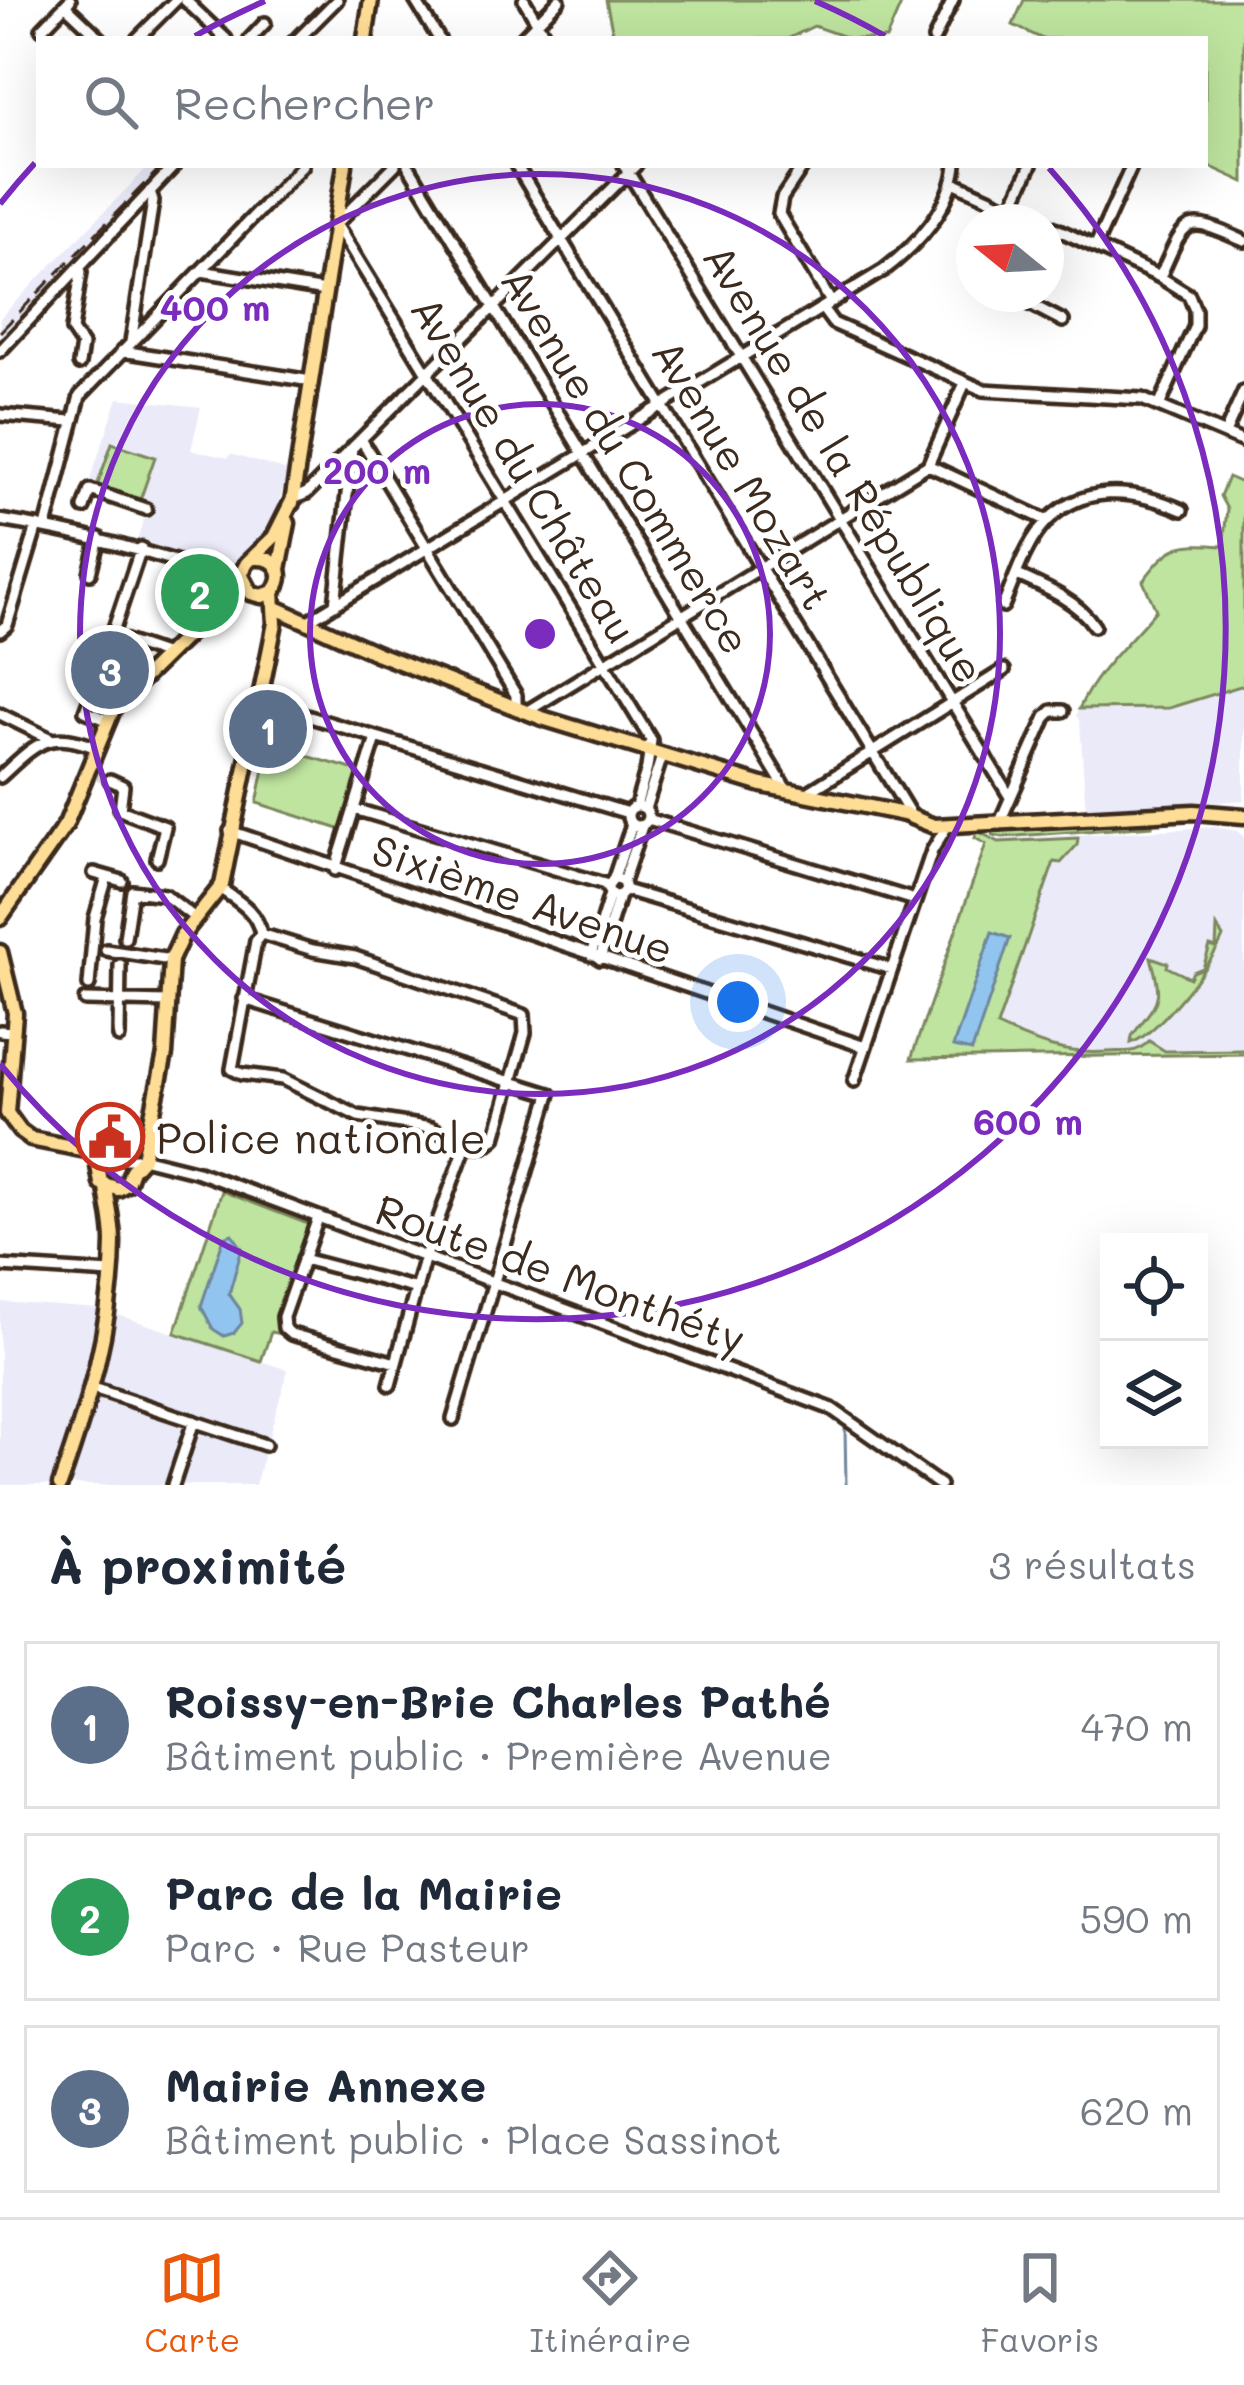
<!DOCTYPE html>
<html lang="fr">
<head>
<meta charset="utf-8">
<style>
  body { margin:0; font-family:Mali,sans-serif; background:#f2f2f3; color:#1f2937 }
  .controls { position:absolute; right:36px; bottom:36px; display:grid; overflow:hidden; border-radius:0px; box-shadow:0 12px 48px #0002 }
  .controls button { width:108px; height:108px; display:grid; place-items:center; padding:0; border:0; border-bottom:3px solid #e0e1e3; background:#fff; color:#1f2937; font:60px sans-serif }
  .compass { position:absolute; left:956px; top:204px; width:108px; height:108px; border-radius:50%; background:#fff; box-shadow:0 12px 48px #0002; rotate:288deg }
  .you { position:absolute; left:738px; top:1002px; width:42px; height:42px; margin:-30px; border:9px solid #fff; border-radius:50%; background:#1a73e8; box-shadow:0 0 0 18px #1a73e833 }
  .badge { display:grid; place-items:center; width:78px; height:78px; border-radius:50%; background:#ea580c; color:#fff; font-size:39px; font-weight:700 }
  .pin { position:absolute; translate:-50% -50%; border:6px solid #fff; box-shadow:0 3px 12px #0006 }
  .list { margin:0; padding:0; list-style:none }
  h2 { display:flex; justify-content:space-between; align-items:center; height:156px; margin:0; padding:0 48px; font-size:51px }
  h2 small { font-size:39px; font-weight:400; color:#747a83 }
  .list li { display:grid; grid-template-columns:78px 1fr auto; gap:36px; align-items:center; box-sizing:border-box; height:168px; margin:0 24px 24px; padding:0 24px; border:3px solid #e0e1e3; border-radius:0px }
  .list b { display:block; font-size:45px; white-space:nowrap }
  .list p { margin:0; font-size:39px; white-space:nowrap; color:#747a83 }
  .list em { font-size:39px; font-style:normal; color:#747a83 }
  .icon { flex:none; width:66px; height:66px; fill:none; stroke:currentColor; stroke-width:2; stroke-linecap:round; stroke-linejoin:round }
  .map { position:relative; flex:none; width:1244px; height:1485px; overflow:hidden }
  .search { position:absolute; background:#fff; box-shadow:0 12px 48px #0002; left:36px; right:36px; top:36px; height:132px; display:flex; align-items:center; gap:30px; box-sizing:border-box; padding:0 42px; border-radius:0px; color:#747a83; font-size:45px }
  .sheet { height:732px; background:#fff }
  nav { display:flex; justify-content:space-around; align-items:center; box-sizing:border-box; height:168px; border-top:3px solid #e0e1e3; background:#fff; font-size:33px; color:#747a83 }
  nav a { display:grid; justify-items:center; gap:6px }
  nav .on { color:#ea580c }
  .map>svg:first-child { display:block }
  .built { fill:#eaeaf9 }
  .green { fill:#bee49f; stroke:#7c875e; stroke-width:3 }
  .water { fill:#91c4ee; stroke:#6f869b; stroke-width:3 }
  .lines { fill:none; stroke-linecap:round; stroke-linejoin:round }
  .stream { stroke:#6f869b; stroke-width:3 }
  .minor-tunnel { stroke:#d8d4d2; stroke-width:9; stroke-dasharray:9 4.5; stroke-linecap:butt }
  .minor-casing { stroke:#3b2a1e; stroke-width:18 }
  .major-casing { stroke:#3b2a1e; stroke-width:21 }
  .minor { stroke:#fff; stroke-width:9 }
  .major { stroke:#fedd96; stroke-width:12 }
  .rail { stroke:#3b2a1e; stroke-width:3; stroke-dasharray:18 9; stroke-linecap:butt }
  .ring { fill:none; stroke:#7b2cbf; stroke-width:6 }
  .labels { text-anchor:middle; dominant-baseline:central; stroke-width:10; stroke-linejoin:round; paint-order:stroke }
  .street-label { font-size:42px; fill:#3b2a1e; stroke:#fff }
  .poi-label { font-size:42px; fill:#3b2a1e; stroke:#fff; text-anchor:start }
  .centre { fill:#7b2cbf; stroke:#fff; stroke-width:6 }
  .ring-label { font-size:36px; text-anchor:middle; font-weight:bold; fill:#7b2cbf; stroke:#fff; stroke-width:10; stroke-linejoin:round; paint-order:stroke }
</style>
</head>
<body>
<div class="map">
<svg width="1244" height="1485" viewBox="0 0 1244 1485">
  <rect width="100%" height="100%" fill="#fff"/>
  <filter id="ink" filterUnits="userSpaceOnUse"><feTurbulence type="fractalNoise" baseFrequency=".00833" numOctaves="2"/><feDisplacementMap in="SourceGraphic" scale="24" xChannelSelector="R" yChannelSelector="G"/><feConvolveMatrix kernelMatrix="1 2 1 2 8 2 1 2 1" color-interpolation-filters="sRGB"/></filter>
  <g filter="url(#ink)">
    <path class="built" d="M150,165H169L0,343V318Z
      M118,398L201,407L191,450L228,458L230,454L288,471L273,521L230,573L137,541L148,506L88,486Z
      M1244,685V800L1086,811L1080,722L1076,715L1079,709L1169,708Z
      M1213,827L1237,831L1244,837V1054L911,1059L990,840Z
      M0,1302L99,1309L288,1370L255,1485H0Z"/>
    <path class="green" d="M606,0H903L886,39H851L814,26L787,39H614Z
      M1024,0H1244V182L1205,164V39H1043L1013,25Z
      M112,443L155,457L139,503L96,489Z
      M1228,477L1244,484V685L1169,708L1079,709C1096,670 1129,643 1156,610L1143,581C1170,545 1179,542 1223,546L1227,509L1220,496Z
      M192,573L218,582L211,604L201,613L180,606Z
      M269,745L359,771L342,830L257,803Z
      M1153,819L1152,826L1003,837L993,835L990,828Z
      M977,831L999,842L1078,838L1077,845L1061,863L1054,862L997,1026C1034,1043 1066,1055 1106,1052C1126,1050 1134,1056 1149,1041L1165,1051L1244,1050V1054L911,1059L986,844L975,838Z
      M1217,927L1223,937C1213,963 1156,1035 1131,1043L1132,1036C1160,997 1163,1003 1151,957L1168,963L1167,967L1190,978L1193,972L1203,968L1210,946L1216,948Z
      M222,1191L308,1224L276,1320L280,1334L271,1332L261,1361L175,1333Z"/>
    <path class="water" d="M992,932L1010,938L972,1051L953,1047Z
      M232,1234L242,1248L229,1294L240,1309L242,1323L234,1333L224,1336L213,1329L201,1306L224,1237Z"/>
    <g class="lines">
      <path class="stream" d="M845,1428L846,1485"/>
      <path class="minor-tunnel" d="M97,775L110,780"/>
      <g class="minor-casing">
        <path id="minor" d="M185,0L226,39
          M415,0L439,39
          M524,0L547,39
          M65,5L101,39
          M42,29L70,0
          M137,39L176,0
          M250,39L265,23
          M298,39L337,0
          M521,39L559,0
          M934,39L953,0
          M395,165L336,224L651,740L647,768L636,806
          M408,165L787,791
          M516,165L912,817
          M624,165L1010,797
          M804,165L782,198L779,214L831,302
          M953,182L1042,222
          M1011,208L1031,165
          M1046,224L1160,277L1189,295L1195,310V326L1160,404
          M1095,247L1132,165
          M79,267L81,272L72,330L82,345L79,364
          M201,271L325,291
          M1160,277C1186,218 1184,214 1244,241
          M1011,294L1063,321
          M822,308L833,323L983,390L1142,399L1244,442
          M131,342L153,201L150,191
          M0,351L175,165
          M122,351L311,381
          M0,415L71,421
          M1225,433L1244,391
          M361,439L516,695V709
          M928,465L1048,521
          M293,499L307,493L636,165
          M84,508L90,490L146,509
          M0,520C83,533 159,554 238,582
          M46,527L80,396L303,165
          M90,573L99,538
          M1017,575C1044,587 1078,601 1094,626
          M335,605L352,448
          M1003,606C1014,581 1023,550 1041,528C1078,482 1135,489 1182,510
          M308,621L884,270C917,245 951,208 956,165
          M0,631L7,625L37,526
          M111,636L167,655
          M102,664L141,548
          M100,671L85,711L107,720
          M257,701L628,813
          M526,712L928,465L965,383
          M0,714L51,739
          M0,777C38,742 48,729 97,748
          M110,780L123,786L120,810L165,827L157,859
          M804,795L1004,670
          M628 816a10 10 0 1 1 20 0a10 10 0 1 1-20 0Z
          M354,809L608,885
          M645,809L662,756
          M648,819L915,900
          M999,824L1046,717L1052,711H1063
          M230,831L865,1047
          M335,870L376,738
          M94,873L122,881
          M614,878L632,824
          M623,882L642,826
          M221,889C238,901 257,911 261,934L256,941L232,1069L242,1074L283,1079L358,1116L431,1128L466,1145L425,1256L390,1385
          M625,890L891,969
          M261,934L313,950L355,957L524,1015L525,1033L495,1138L485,1146L466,1145
          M125,938L132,891L165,895L195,918
          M106,950L171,960
          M591,955L610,894
          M600,959L619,896L625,890L623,882L614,878L607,888L612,896H619
          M89,985L95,918L107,877
          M244,999L550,1094L453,1419
          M85,1000L167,1002
          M0,1031L13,1032
          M119,1037L120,965
          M854,1081L932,851L947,826
          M126,1159H146L198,1172L832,1409L940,1485
          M318,1218L283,1317L284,1328L291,1334L396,1363
          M303,1259L417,1289
          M0,1266L111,1273
          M93,1388L265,1445
          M173,1485L194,1421"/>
      </g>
      <g class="major-casing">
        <path id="major" d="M365,39L371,0
          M292,503L345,165
          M257,558C279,557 287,577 273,592
          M279,569L288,523
          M242,576L251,593L262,596L273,592
          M276,608L376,653L542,718L762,785L904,814L934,826L1194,812L1244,816
          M0,918L66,824L114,707L231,592L247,563L274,537L293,499
          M0,952L15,1013L7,1113L20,1131L31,1139L111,1155
          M98,1166L101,1183L118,1189L127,1184L132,1170L143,1158L165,1054L171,960L183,934L222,885L275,623L273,592
          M60,1485C88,1405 112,1328 113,1242C113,1223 108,1205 106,1187"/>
      </g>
      <use href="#minor" class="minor"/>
      <use href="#major" class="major"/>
      <path class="rail" d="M286,39L324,0
        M0,332L163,165"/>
    </g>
  </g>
  <g class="ring">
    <circle cx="540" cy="634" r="230"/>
    <circle cx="540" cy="634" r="460"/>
    <path d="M0 204A690 690 0 0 1 35 163M195 36A690 690 0 0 1 265 1M815 1A690 690 0 0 1 885 36M1049 168A690 690 0 1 1 0 1064"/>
  </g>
  <defs>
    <g id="civic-ring" transform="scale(3.45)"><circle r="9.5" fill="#fff" stroke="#c8321e" stroke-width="1.5"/><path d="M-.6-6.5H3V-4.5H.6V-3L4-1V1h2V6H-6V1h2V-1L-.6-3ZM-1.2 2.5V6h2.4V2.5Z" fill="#c8321e"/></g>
  </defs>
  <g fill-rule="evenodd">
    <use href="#civic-ring" x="110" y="1137"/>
  </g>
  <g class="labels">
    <g class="street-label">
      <text transform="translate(627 460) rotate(59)">Avenue du Commerce</text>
      <text transform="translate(845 463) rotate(59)">Avenue de la République</text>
      <text transform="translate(525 469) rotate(59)">Avenue du Château</text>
      <text transform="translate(743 474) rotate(59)">Avenue Mozart</text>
      <text transform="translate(523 898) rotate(19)">Sixième Avenue</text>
      <text transform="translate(561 1273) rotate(20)">Route de Monthéty</text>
    </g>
    <g class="poi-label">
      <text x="156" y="1137">Police nationale</text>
    </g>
  </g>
  <circle cx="540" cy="634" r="18" class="centre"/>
  <g class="ring-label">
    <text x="215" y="321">400 m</text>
    <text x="377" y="484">200 m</text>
    <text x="1028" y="1135">600 m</text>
  </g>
</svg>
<div class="controls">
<button><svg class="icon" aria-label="locate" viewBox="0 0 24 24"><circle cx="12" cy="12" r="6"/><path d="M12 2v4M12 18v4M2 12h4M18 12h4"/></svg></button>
<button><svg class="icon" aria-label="layers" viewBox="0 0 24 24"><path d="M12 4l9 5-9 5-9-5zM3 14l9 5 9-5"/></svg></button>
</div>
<svg class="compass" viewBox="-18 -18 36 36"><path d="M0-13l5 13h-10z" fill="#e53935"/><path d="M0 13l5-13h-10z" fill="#747a83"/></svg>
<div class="you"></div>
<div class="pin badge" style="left:268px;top:729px;background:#5c6f8a">1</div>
<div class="pin badge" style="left:200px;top:593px;background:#2e9e5b">2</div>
<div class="pin badge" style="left:110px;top:670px;background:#5c6f8a">3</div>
<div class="search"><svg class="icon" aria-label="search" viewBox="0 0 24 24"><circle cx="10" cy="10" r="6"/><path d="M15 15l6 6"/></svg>Rechercher</div>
</div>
<section class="sheet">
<h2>À proximité<small>3 résultats</small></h2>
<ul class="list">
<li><span class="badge" style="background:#5c6f8a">1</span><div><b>Roissy-en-Brie Charles Pathé</b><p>Bâtiment public · Première Avenue</p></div><em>470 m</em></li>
<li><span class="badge" style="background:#2e9e5b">2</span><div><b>Parc de la Mairie</b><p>Parc · Rue Pasteur</p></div><em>590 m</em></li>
<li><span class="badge" style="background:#5c6f8a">3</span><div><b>Mairie Annexe</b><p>Bâtiment public · Place Sassinot</p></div><em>620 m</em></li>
</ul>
</section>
<nav>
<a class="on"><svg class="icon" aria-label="map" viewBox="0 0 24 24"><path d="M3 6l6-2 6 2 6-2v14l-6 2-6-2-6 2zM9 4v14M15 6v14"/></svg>Carte</a>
<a><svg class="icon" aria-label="directions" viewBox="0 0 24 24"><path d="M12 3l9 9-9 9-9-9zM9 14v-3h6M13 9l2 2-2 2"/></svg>Itinéraire</a>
<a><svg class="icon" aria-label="saved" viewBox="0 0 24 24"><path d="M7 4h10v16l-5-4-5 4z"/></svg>Favoris</a>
</nav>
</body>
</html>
